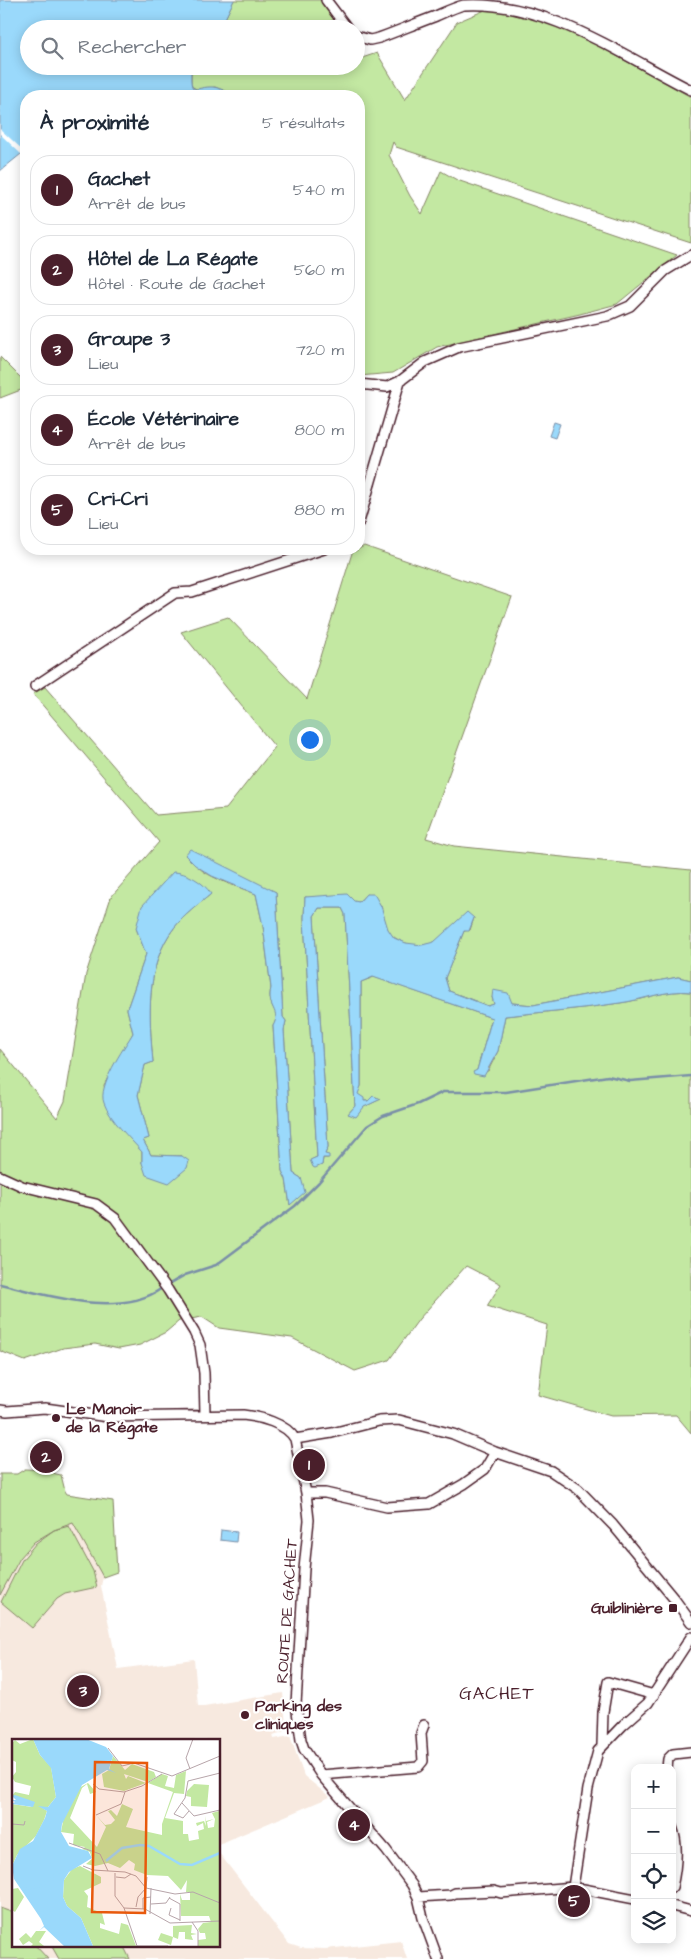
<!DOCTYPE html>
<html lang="fr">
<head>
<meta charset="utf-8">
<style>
  body { margin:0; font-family:"Architects Daughter",sans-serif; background:#f2f2f3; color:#1f2937 }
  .controls { position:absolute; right:15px; bottom:15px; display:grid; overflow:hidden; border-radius:10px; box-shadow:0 2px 12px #0003 }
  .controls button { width:45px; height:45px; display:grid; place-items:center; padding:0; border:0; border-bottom:1px solid #e0e1e3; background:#fff; color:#1f2937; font:25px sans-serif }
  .you { position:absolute; left:309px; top:739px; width:18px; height:18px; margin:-12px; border:4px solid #fff; border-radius:50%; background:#1a73e8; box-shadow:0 0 0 8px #1a73e833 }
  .badge { display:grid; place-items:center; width:32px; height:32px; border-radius:50%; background:#4a1f2b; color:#fff; font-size:16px; font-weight:700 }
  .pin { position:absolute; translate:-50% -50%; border:2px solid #fff; box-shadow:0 1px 5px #0006 }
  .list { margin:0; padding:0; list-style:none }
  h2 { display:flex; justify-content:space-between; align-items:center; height:65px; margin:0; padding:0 20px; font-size:21px }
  h2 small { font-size:16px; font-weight:400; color:#747a83 }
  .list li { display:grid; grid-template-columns:32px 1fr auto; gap:15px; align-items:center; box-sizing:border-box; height:70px; margin:0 10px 10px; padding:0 10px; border:1px solid #e0e1e3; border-radius:20px }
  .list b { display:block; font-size:19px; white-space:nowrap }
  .list p { margin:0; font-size:16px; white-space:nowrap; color:#747a83 }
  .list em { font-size:16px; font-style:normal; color:#747a83 }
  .icon { flex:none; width:28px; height:28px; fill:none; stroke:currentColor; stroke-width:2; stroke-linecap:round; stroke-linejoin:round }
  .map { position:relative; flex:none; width:691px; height:1959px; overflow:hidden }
  .search { position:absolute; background:#fff; box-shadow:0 2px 12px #0003; left:20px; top:20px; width:345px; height:55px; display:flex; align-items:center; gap:12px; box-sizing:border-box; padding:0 18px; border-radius:28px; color:#747a83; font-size:19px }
  .panel { position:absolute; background:#fff; box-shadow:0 2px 12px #0003; left:20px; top:90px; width:345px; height:465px; border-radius:20px }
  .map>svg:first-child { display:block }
  .built { fill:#f7e9df }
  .green { fill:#c3e8a2; stroke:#868466; fill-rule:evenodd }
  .water { fill:#9ad9fb; stroke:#7a8fa8 }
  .pier { fill:#fff }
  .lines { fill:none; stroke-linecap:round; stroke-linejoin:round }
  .stream { stroke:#7a8fa8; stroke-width:2.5 }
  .street-casing { stroke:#4a1f2b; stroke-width:12 }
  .street { stroke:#fff; stroke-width:9 }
  .poi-dot { fill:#4a1f2b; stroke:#fff; stroke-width:2 }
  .labels { text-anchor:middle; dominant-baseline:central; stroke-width:4.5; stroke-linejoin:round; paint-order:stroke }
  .poi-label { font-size:16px; font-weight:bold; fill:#4a1f2b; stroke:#fff; text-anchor:start }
  .street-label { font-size:16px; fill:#4a1f2b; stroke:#fff }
  .neighbourhood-label { font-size:18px; letter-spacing:1px; fill:#4a1f2b; stroke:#fff }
  .inset-river { fill:none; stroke:#9ad9fb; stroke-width:2.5 }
  .inset-road { fill:none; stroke:#b7a5aa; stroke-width:1 }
  .view { fill:#e8590c; fill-opacity:0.15; stroke:#e8590c; stroke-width:2.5 }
  .inset-edge { fill:none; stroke:#4a1f2b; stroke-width:2.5 }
</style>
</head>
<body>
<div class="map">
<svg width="691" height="1959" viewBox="0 0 691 1959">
  <rect width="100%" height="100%" fill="#fff"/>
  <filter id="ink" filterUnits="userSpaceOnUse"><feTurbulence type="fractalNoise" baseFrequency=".02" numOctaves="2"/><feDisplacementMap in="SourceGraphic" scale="10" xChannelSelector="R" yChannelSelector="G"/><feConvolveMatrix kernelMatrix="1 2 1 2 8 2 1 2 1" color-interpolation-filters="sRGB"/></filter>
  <g filter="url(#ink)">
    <path class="built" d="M73,1522L103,1577L101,1586L118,1669L194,1659L198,1706H204L283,1693L286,1725L283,1732L273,1735L274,1739L290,1736L304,1776L330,1797L219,1844V1740H14V1945H219V1853L289,1944L301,1948L325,1949L401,1941L407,1959H0V1595L20,1558L34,1542L59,1527Z"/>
    <path class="green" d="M234,0H321L334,19L319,29H220Z
      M490,8L555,22L691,97V243L396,147L393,142L389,155L410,196L422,214L441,171L457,180L677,255L617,304L580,314L437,347L393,373L359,376V96H236L215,87L198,90L191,86V72L197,66H356V60L377,53L405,100L457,22Z
      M0,357L26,383V388L0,398Z
      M364,546L512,597L426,838L454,846L691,870V980L678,977L533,1005L512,1003L492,997L494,1004L488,1006L449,991L445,978L464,931L470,930L474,918C464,923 453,929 444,935C440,937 438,940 434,942C420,949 394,944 387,928C381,912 385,901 366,894L359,902L305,897L304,918L317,1157L311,1160L319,1165H322L323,1158H328L325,1154L328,1147L314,916L319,908H342L345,914L355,1106L348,1114L381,1099L373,1096L368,1101H364L357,1094L361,1086V982L374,977L492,1018L477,1070L488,1071L498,1051L505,1016C543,1012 582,1009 620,1003C644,1000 666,989 691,992V1433L676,1415L611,1416L538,1395L547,1325L487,1306L501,1284L466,1266L419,1319L389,1360L355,1371L292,1338L219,1328L202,1317L179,1321L166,1332L140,1345L119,1349L95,1344L63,1348L25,1361L0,1351V1049L57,1118L65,1101L86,974L111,897L159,842L33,694L45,687L156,815L226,809L275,747L181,632L228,617L307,699L352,553ZM193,861L276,892L283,1017L286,1021L284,1030L293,1173L301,1178L290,1205L286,1179L282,1171L273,1026C283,1010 266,1009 271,988L263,926L256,894C240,887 202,877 193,861ZM211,894C199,904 184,915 174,928C145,965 149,1018 153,1062L145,1065L138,1095L149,1138L143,1140L151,1155L182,1156L142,1163V1152L109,1112L104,1085L133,1033L127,1009L146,954L136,928Z
      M25,1469L48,1470L56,1474L61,1475L65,1491L67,1494L113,1501L117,1572L103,1577L73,1523L54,1530L69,1526L93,1571L97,1587L65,1594L57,1599L32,1628L1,1602L22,1560L36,1543L54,1530L34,1542L20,1558L0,1595V1474H17Z
      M0,1908L14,1913V1945H35L48,1959H0Z
      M51,1945H123L130,1959H59Z"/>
    <path class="water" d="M0,0H234L220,29H29V66H197L191,72C190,98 196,86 213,87C221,88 229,93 236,96H190L180,91L169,93L163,96H26V150L0,171Z
      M554,422L560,424L555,438L549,436Z
      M190,849L276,892L283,1017L286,1021L284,1030L293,1173L301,1178L305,1192L290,1205L286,1179L282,1171L273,1026C282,1010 266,1009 271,988L263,926L256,894L212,876L195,865L185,855Z
      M173,872C186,872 204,882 211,894C199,904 184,915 174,928C145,965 149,1018 153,1062L145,1065L138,1095L149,1138L143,1140L151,1155L182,1156L189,1161L187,1168L169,1183L146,1175L142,1163V1152C130,1138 110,1120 104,1103C97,1086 124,1048 133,1033L127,1009L146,954L136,928L142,906Z
      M347,894L354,901L359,902L366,894H374L381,906L388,929L394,938L406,943L422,945L434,942L467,912L474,918L469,931H464L445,978L449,991L488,1006L494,1004L492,997L493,990L508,993L512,1003L533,1005L678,977L691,980V992C666,989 644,1000 620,1003C582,1009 543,1012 505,1016L498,1051L484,1076L474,1074L473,1072L477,1070L492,1018L373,977L361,982V1086L358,1094L364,1098V1101H368L373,1096L381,1099L364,1107L356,1117L348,1114L355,1106L345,914L342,908H319L314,916L328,1147L325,1154L329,1155V1158H323L322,1165L315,1168L313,1167L310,1160L317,1157L304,918L305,897Z
      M221,1530L237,1532L236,1542L220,1540Z"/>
    <path class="pier" d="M0,129L24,151L21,154L0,134Z"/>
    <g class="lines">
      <path class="stream" d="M171,1283L185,1275L216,1265L295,1206L319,1182L367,1126L383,1116L418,1104L443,1092H506L608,1076L630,1081L691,1076
        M0,1284C47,1295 120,1319 162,1288"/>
      <g class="street-casing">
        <path id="street" d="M326,0L348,29
          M356,36L370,40L379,38C398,31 417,23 436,16C445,12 455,7 464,5C546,0 623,56 691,90
          M359,384L387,387L400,381L425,362L459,347L607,316L630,306L665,271L691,255
          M359,522L400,381
          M35,686L175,593L192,592L324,549
          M0,1176L22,1186L96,1204L115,1218L168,1290L194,1332L200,1345L204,1373L205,1415
          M0,1410L7,1411L45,1408L108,1417L243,1415C260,1417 286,1423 295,1439L306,1493L309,1520L304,1569L296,1704L301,1740L304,1749L321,1775L386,1850L412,1885L418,1897L423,1918L438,1959
          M295,1439L332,1433L379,1421L399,1420L453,1434L495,1452L551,1471L578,1489L613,1525L675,1600L691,1622
          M306,1493H325L387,1507L429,1504L464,1484L485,1469L495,1452
          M602,1745L603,1712L608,1682L654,1695
          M667,1768L668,1759L673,1754L691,1752
          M321,1775L418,1767L423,1761L421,1733L424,1725
          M672,1827C679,1845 676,1869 672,1887
          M573,1887L588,1789L598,1751L623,1725L648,1703L691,1637
          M418,1897L451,1895L455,1893L494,1891L501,1893L573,1887L635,1899
          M672,1906L691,1911"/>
      </g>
      <use href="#street" class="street"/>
    </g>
  </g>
  <g class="poi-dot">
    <circle cx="56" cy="1418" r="5"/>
    <rect x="668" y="1603" width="10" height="10" rx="2.5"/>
    <circle cx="245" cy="1715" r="5"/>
  </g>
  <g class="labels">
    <g class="poi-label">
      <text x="66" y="1409">Le Manoir<tspan x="66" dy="18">de la Régate</tspan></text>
      <text x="663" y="1608" text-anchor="end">Guiblinière</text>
      <text x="255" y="1706">Parking des<tspan x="255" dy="18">cliniques</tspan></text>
    </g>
    <g class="street-label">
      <text transform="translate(287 1611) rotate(-86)">ROUTE DE GACHET</text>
    </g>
    <g class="neighbourhood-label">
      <text x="497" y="1693">GACHET</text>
    </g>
  </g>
  <g transform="translate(12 1739)">
    <rect width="208" height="208" fill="#fff"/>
    <path d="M21,0L28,16L39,28L44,58L36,68H29L35,72L32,81L24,97L5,116L0,127V65L20,68L0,57L3,53L17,56L19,47L3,43L0,38L4,33V23L0,21V4L3,1L8,5ZM101,17L113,31L120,25L142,33L144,38L136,43L112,35L114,40L116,37L134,44L112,52L92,48L90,35L97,31ZM174,32L172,55L162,54L153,79L171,82V95H176L177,102L187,100L186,92L192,90L191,84L185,87L184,84L192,82L194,87L193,77L194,82L202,80L195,83L196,89L202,88L203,80L200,74L207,72V207H186V201L194,200L193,194H188L186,190L191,184L199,183L197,177H169L168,155L170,161H178V153H174L175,141L169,151L156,137L135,136L122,131L123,125L117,121L108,129L96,124L83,127L74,125L80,120L78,113L70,110L73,108L61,106L62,95L49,93L52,77L67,49L76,44L84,53L78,55L75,45L70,49L58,79L85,108L94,88L84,76L93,86L99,85L103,81L96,72L99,71L105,77L110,65L121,70L114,88L150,96V85L161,53L136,44L150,35L156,37L153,47L162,49L164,36ZM182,45L197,46L195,68L179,67V58L174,57L175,52ZM68,127L89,138V144L72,152L76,157L75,168L90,174L93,186L88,184V189L107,195L109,184L116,186L124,207H81L69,179L55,167L51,158L52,141L60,130ZM6,149L12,158L3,173L0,171V150ZM180,186L179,194L185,195L179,196L181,201L173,200V193H167L166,200L161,198L159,206L146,201L149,194L161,198V187ZM24,192H34L27,203L32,207H19L21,205L17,202L11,206L7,200L14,194L19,199Z" fill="#c3e8a2"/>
    <path d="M21,0H74L94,8L101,17L97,30L104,34L95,31L70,46L50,85L49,93L57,107L76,112L80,119L57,133L52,141L51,158L55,167L69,179L81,207H52L32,188L27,192L32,187L29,180L2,140L0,127L8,110L21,102L33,79L35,72L26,67L36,68L44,58L39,29L28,16ZM3,56L23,63L21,68L0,65L3,63L0,61H4L0,57Z" fill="#9ad9fb"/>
    <path class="inset-river" d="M94,122L110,109L128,106L137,107L168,125L180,126L208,114M11,150L29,147L45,134L65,126"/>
    <path class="inset-road" d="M96,9L110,27L122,24L160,37L208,17M178,30L174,19L181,0M81,45L87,50L112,53L130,47L150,35M170,64L182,77M177,72L171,79L162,75L173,59L176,42L208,34M84,76L109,65L113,53M182,77L208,71M0,85L12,86L13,82M57,104L88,115L96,132M71,127L81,131L113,133L124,137L134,149L163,155L181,153L208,164M103,134V157L112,169L125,207M104,138L113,139L119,135M157,159L168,165V182M139,165L154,164L158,158M124,168L126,158L134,149L135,138M112,169L133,170L158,184L208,182M159,169L157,176L168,181M131,170V159L139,158M138,175L139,149M180,183L186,192V207M125,207H156"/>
    <path class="view" d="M83,23L135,24L133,174L80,173Z"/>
    <rect width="208" height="208" class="inset-edge"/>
  </g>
</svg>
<div class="controls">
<button>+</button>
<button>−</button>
<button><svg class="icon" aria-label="locate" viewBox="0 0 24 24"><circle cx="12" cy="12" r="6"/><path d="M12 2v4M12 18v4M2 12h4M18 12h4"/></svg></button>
<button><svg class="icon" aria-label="layers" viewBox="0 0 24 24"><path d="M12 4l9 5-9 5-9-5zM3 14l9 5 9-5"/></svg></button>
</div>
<div class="you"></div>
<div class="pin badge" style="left:309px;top:1465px">1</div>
<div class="pin badge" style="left:46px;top:1457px">2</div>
<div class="pin badge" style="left:83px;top:1691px">3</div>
<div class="pin badge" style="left:354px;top:1825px">4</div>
<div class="pin badge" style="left:574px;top:1901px">5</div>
<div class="search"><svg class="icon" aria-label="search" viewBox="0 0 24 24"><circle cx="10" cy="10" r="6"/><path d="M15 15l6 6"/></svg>Rechercher</div>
<section class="panel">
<h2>À proximité<small>5 résultats</small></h2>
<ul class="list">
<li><span class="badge">1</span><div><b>Gachet</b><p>Arrêt de bus</p></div><em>540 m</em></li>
<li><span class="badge">2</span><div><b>Hôtel de La Régate</b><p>Hôtel · Route de Gachet</p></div><em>560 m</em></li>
<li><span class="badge">3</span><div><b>Groupe 3</b><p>Lieu</p></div><em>720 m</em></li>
<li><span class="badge">4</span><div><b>École Vétérinaire</b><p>Arrêt de bus</p></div><em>800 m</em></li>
<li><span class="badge">5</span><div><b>Cri-Cri</b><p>Lieu</p></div><em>880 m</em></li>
</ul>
</section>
</div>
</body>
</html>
